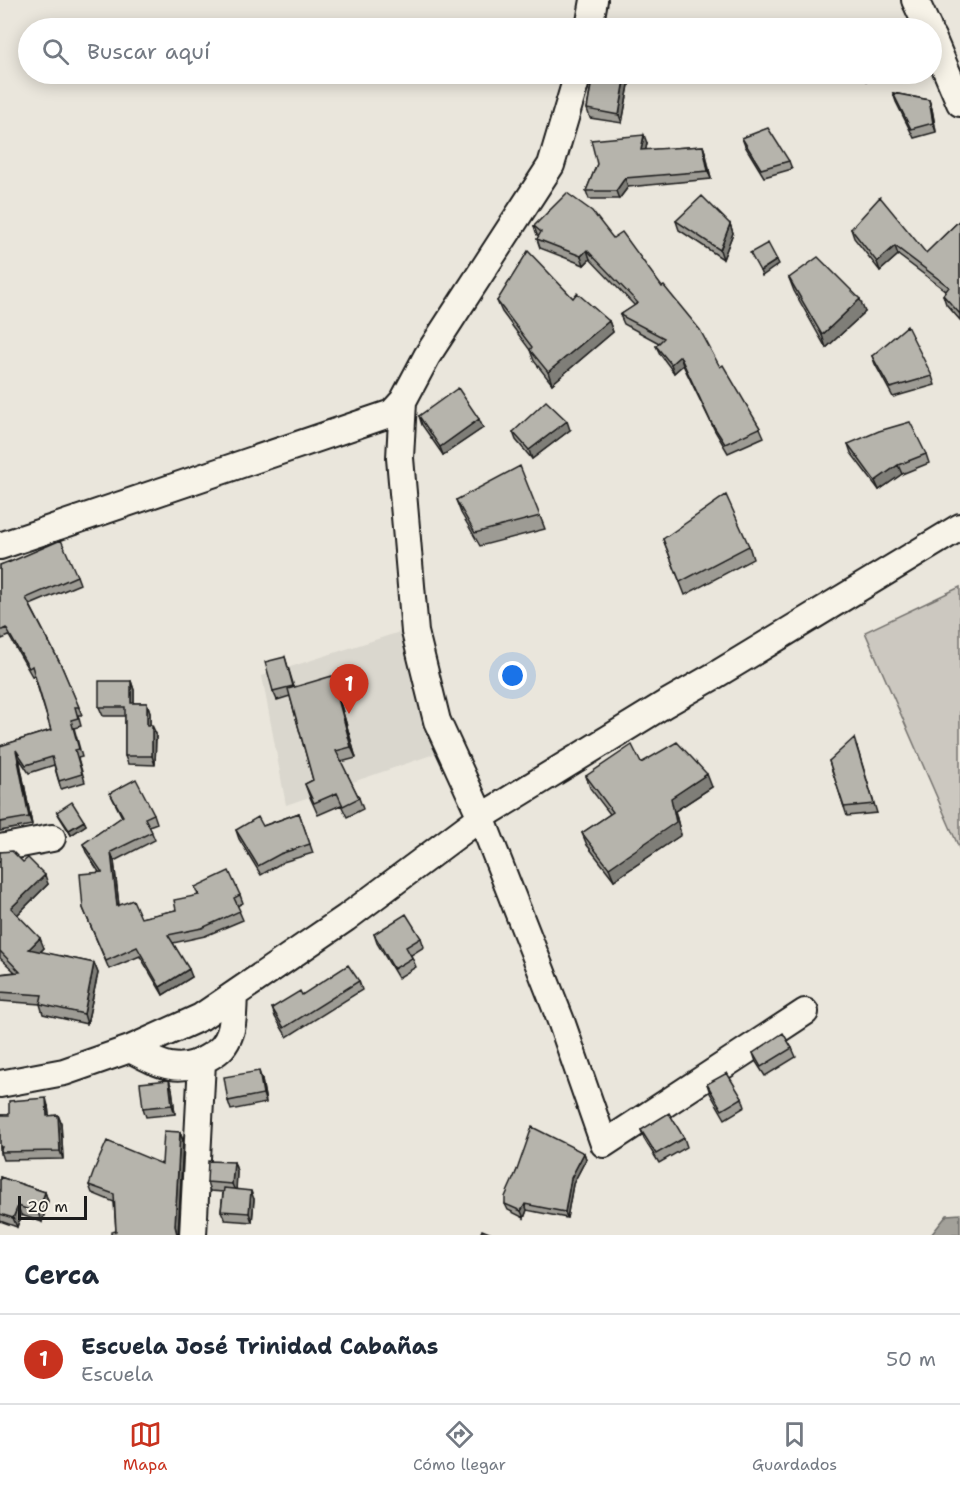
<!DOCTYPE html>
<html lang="es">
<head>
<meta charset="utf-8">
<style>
  body { margin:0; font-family:"Shantell Sans",sans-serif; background:#f2f2f3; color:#1f2937 }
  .scale { position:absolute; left:18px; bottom:15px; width:69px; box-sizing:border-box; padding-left:6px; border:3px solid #1c1c1c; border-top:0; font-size:16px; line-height:21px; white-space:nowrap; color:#1c1c1c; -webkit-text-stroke:4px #f7f3e8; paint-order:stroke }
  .you { position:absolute; left:513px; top:676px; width:21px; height:21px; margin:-15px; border:4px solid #fff; border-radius:50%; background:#1a73e8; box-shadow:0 0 0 9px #1a73e833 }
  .badge { display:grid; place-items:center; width:39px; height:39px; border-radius:50%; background:#c8321e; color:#fff; font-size:20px; font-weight:700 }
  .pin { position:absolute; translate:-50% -50px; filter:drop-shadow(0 2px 3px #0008) }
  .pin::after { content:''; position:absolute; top:32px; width:21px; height:18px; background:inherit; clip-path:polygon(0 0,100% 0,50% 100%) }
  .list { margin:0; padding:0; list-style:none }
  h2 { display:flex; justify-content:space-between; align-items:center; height:78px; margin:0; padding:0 24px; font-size:26px }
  h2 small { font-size:20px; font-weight:400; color:#747a83 }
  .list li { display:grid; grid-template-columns:39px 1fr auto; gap:18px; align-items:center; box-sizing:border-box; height:90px; padding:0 24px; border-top:2px solid #e0e1e3 }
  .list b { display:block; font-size:22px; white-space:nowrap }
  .list p { margin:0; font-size:20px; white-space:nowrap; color:#747a83 }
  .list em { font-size:20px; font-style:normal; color:#747a83 }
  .icon { flex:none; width:33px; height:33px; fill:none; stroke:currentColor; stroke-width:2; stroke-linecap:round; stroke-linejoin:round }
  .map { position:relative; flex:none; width:960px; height:1235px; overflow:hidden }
  .search { position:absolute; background:#fff; box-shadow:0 3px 15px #0003; left:18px; right:18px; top:18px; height:66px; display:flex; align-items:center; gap:15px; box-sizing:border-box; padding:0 21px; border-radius:33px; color:#747a83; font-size:22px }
  .sheet { height:168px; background:#fff }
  nav { display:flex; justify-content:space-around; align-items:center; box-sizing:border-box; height:84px; border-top:2px solid #e0e1e3; background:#fff; font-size:16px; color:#747a83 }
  nav a { display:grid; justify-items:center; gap:3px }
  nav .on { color:#c8321e }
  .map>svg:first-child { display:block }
  .built { fill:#dad7ce }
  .green { fill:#ccc8c0; stroke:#74726e; stroke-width:1.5 }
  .water { fill:#a3a19a; stroke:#6d6c68; stroke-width:1.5 }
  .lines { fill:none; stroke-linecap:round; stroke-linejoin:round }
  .street-casing { stroke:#1c1c1c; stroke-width:30 }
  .street { stroke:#f7f3e8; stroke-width:26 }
  .wall { fill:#9d9b94; stroke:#1c1c1c; stroke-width:1.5 }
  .shaded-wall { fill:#7f7e78; stroke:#1c1c1c; stroke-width:1.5 }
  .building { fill:#b6b4ac; stroke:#1c1c1c; stroke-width:1.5 }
</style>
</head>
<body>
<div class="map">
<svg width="960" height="1235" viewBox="0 0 960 1235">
  <rect width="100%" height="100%" fill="#eae6dc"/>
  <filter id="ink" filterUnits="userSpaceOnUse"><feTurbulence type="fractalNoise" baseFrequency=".0167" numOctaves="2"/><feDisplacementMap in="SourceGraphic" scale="12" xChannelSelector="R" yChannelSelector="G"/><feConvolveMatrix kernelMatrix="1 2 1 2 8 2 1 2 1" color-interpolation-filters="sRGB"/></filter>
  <g filter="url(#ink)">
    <path class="built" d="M406,630L440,752L286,805L262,676Z"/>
    <path class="green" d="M960,587V850L865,632Z"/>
    <path class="water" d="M960,1214V1235H931L947,1215Z"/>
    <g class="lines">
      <g class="street-casing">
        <path id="street" d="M915,0L928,28
          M589,28L594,0
          M932,37L960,103
          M403,401L400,458L415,632L437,721L481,817L561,1021L604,1144L805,1012
          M0,546L392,413L403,401L427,356L551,165L578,74
          M0,848L52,838
          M130,1049C159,1064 179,1076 209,1057C220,1051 226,1045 230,1033C234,1022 233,1007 234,995
          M0,1084L64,1072L130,1049L201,1017L346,918L481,817L665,704L714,676L960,527
          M193,1235L202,1062"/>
      </g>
      <use href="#street" class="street"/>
    </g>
    <path class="wall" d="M593,74H631L622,123L590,118L587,109Z
      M861,74H885L866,81Z
      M893,93L929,100L932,109L936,132L914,138L896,102Z
      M742,138L789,161L792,169L764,177L745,146Z
      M647,143L645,150L703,146L706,155L711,179L628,187L619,199H589L586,191L597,164Z
      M960,220V320L946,304L943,295L946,291L898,255L880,271L854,238L851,229L926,253Z
      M676,221L730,224L733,233L723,259L679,230Z
      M534,226L613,238L720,367L760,428L764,437L728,453L715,431L683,365L674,373L660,354L656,346L659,343L624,324L620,315L635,306L590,259L584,265L540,248L537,239L539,236L537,235Z
      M789,278L865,312L826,348L794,291Z
      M573,298L609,321L613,332L552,384L534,361L530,350L502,312L497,301Z
      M872,356L932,376L935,385L893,397L875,364Z
      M419,416L483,428L443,455L422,425Z
      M570,430L532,459L516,440L513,432Z
      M848,444L926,454L929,463L902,474L879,490L851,453Z
      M456,500L540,516L545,529L480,546L461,513Z
      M663,539L749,546L753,559L685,595Z
      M10,562L77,576L80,584L30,605L61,665L82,715H78L81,726L74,728L82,757L78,758L85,782L61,789L54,765L29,773L19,758L32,825L0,831V746L51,730L34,675L32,676L9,636L2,639L0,634V565Z
      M285,657L294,687L336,688L356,758L341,762L359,798L363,809L347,817L341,805L318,815L309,795L305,784L313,780L290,696L277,700L273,691Z
      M131,681L134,690V703H147L150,712V725L156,734L155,765L128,764L125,756V716H103L99,707Z
      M857,747L877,813L847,816L829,761Z
      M641,763L712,787L675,811L681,835L614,880L587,845L582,833L610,814L590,788L586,776Z
      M110,793L154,814L157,823L149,826L155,840L114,861L119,906L141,918L176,910L198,895L195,887L240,895L243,903L237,906L243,920L205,936L173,943L192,977L163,995L140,956L109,969L83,908L99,872L86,852L83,844L122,817Z
      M57,812L84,821L86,825L71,835L59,816Z
      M299,813L313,853L283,862L261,875L239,839L236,830L263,826Z
      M0,852L23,862L48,884L17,915L44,948L40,952L94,963L98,973L87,1024L43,1014L40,1004L0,1001V974L15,972L0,958Z
      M374,934L421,938L424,947L411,955L416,967L398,978L377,943Z
      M359,981L362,990L287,1037L275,1017L272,1008L302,995Z
      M792,1048L796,1057L765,1076L756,1062L753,1053Z
      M169,1080L172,1089L175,1114L146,1117L143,1108Z
      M262,1080L266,1103L231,1110L228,1101Z
      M707,1084L742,1098L745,1107L725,1119L710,1093Z
      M48,1106L49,1116L58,1115L61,1123L63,1159L3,1160L1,1154H0V1115H9Z
      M641,1130L684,1138L687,1147L659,1163L644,1139Z
      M180,1132L183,1141L178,1235L116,1231L114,1202L92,1193L89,1185L162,1164Z
      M584,1153L586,1159L573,1184L567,1218L527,1210L524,1218L508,1210L505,1204L517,1170Z
      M234,1162L237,1171L236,1189L254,1199L252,1222L225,1220L221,1211L223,1192L210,1191L207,1182Z
      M0,1177L45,1192L48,1201L42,1222L21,1215L17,1227L0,1221Z"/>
    <path class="shaded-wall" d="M626,74H631L622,123L619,115Z
      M929,100L932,109L936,132L933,123Z
      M644,135L647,143L644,159L641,150Z
      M703,146L706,155L711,179L708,171Z
      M625,178L628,187L619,199L616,191Z
      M730,224L733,233L723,259L720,250Z
      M895,246L898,255L880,271L877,262Z
      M587,250L590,259L584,265L581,256Z
      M777,260L779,264L762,276L760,271Z
      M860,299L865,312L826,348L822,335Z
      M609,321L613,332L552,384L548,372Z
      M680,356L683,365L674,373L671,364Z
      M479,419L483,428L443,455L440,447Z
      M567,421L570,430L532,459L529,450Z
      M898,465L902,474L879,490L875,481Z
      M332,676L336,688L356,758L351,747Z
      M131,681L134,690V712L131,703Z
      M147,703L150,712V734L147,725Z
      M152,725L156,734L155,765L152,756Z
      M16,750L19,758L32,825L29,817Z
      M707,774L712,787L675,811L681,835L614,880L609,868L671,798Z
      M84,821L86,825L71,835L69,830Z
      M111,852L114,861L120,915L117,906Z
      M45,875L48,884L14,918L11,908Z
      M40,938L44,948L33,959L29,949Z
      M94,963L98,973L87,1024L84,1014Z
      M189,969L192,977L163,995L160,987Z
      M259,1071L262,1080L266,1103L263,1094Z
      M169,1080L172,1089L175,1114L172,1105Z
      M46,1098L48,1106L50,1123L47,1116Z
      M58,1115L61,1123L63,1159L60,1151Z
      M180,1132L183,1141L178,1235H177L175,1226Z
      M584,1153L586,1159L573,1184L567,1218L565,1212L571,1178Z
      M234,1162L237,1171L236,1193L232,1184Z
      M251,1191L254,1199L252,1222L249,1213Z
      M45,1192L48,1201L42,1222L38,1213Z
      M525,1204L527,1210L524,1218L521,1211Z
      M18,1206L21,1215L17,1227L13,1218Z"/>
    <path class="building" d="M737,21L739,28H695Z
      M905,25L907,28H894Z
      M593,74H626L619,115L587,109Z
      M893,93L929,100L933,123L911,129Z
      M768,128L789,161L761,169L742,138Z
      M644,135L641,150L703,146L708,171L625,178L616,191H586L597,164L591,140Z
      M567,193L592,211L613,238L622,232L662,287L664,286L700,330L720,367L723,365L760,428L725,444L711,422L680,356L671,364L656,346L664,338L620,315L638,303L587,250L581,256L537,239L541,232L534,226Z
      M702,196L730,224L720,250L676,221Z
      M880,197L926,253L960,220V314L943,295L949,287L895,246L877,262L851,229Z
      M768,243L777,260L760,271L750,253Z
      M528,251L573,298L577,293L609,321L548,372L530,350L532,347L497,301Z
      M818,257L860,299L822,335L789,278Z
      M907,326L932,376L890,388L872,356Z
      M458,388L479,419L440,447L419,416Z
      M546,401L567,421L529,450L513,432Z
      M910,422L926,454L898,465L875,481L848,444L879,431Z
      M520,466L540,516L475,533L456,500Z
      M726,495L749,546L680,582L663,539Z
      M61,540L77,576L26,598L61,665L79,707H75L78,718L71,720L79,749L75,750L82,774L59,781L52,757L26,765L16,750L29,817L0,822V746L51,730L32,666L29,668L6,628L0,631V565L10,561V562Z
      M285,657L293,686L273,691L265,662Z
      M332,676L351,747L336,751L359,798L343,806L337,793L314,803L305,784L313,780L288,689Z
      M99,681H131V703H147V725H152V756H125V707H99Z
      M854,738L874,804L844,807L829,761Z
      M677,742L707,774L671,798L676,822L609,868L582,833L613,812L586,776L632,745L641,763Z
      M136,779L154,814L145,818L152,832L111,852L117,906L133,900L141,918L176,910L174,900L199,895L195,887L229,871L240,895L234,898L240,911L202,928L168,935L189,969L160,987L137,947L106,961L83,908L80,874L102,872L83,844L123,816L110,793Z
      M72,802L84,821L69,830L57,812Z
      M299,813L310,844L280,854L258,866L236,830L258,817L263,826Z
      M12,851L23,862L28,858L45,875L11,908L40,938L29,949L94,963L84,1014L40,1004L42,995L0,992V974L20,972L0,951V852Z
      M406,914L421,938L406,947L412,958L394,969L374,934Z
      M348,965L359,981L284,1028L272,1008L300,991L302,995Z
      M783,1033L792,1048L761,1067L753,1053Z
      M259,1071L263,1094L228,1101L224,1077Z
      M727,1073L742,1098L722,1110L707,1084Z
      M169,1080L172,1105L143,1108L140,1083Z
      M46,1098L47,1116L58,1115L60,1151L0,1152L2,1147H0V1115H9V1101Z
      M669,1113L684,1138L656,1154L641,1130Z
      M532,1127L584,1153L571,1178L565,1212L525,1204L521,1211L505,1204V1197L517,1170Z
      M164,1131L180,1132L175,1226L177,1234L178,1235H111V1232L116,1231L114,1194L89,1185L95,1168L107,1141L162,1164Z
      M208,1161L234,1162L232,1184L207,1182Z
      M0,1177L45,1192L38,1213L18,1206L13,1218L0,1214Z
      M224,1188L251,1191L249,1213L221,1211Z
      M482,1230L494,1235H480Z"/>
  </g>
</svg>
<div class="scale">20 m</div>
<div class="you"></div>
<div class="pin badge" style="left:349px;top:714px">1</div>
<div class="search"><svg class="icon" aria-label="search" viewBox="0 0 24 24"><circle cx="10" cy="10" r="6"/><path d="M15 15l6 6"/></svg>Buscar aquí</div>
</div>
<section class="sheet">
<h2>Cerca<small></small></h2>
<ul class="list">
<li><span class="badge">1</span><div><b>Escuela José Trinidad Cabañas</b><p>Escuela</p></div><em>50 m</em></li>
</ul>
</section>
<nav>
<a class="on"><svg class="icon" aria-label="map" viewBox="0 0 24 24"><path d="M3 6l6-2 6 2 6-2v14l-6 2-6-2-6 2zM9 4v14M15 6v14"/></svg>Mapa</a>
<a><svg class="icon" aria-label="directions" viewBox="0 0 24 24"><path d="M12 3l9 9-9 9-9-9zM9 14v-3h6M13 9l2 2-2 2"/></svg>Cómo llegar</a>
<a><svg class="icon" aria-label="saved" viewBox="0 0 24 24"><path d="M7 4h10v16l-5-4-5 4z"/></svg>Guardados</a>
</nav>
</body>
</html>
